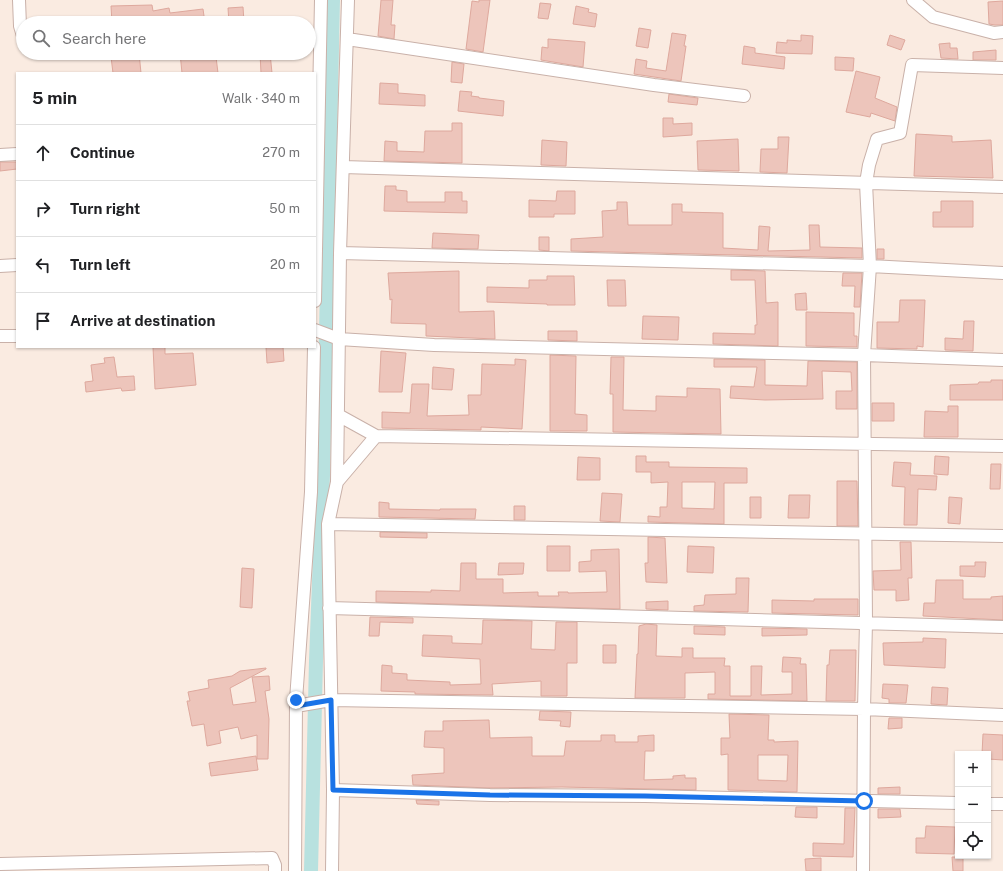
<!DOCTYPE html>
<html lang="en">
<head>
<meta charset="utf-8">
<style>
  body { margin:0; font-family:"Public Sans",sans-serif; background:#f6f6f6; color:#202124 }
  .controls { position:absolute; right:12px; bottom:12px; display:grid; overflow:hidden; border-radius:0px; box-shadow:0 1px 3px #0004 }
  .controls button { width:36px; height:36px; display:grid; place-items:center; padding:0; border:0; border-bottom:1px solid #e0e0e0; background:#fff; color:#202124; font:20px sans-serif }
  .stop { position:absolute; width:12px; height:12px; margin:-9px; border:3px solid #1a73e8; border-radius:50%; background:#fff }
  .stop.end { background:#1a73e8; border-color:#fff; box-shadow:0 1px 4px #0008 }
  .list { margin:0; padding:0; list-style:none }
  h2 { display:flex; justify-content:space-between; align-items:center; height:52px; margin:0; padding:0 16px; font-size:17px }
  h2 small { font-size:13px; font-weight:400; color:#757577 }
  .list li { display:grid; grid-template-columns:26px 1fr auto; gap:12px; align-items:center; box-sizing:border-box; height:56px; padding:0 16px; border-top:1px solid #e0e0e0 }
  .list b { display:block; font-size:15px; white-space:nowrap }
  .list em { font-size:13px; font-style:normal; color:#757577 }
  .icon { flex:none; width:22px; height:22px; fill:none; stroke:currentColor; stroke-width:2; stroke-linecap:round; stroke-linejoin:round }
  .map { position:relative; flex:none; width:1003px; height:871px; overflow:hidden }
  .search { position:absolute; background:#fff; box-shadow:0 1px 3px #0004; left:16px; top:16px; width:300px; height:44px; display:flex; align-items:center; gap:10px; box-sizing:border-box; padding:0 14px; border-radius:22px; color:#757577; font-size:15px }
  .panel { position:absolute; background:#fff; box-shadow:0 1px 3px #0004; left:16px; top:72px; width:300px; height:276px; border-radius:0px }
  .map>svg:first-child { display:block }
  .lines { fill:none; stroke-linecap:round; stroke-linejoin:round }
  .canal { stroke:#b8e1df; stroke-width:14 }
  .building { fill:#edc5bb; stroke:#dea89d; fill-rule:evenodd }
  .street-casing { stroke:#c9b1a9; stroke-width:14 }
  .street { stroke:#fff; stroke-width:12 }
  .route { stroke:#1a73e8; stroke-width:5 }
</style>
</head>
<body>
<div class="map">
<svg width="1003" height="871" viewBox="0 0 1003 871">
  <rect width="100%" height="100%" fill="#faebe1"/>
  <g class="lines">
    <path class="canal" d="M311,871L316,661L323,475L333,0"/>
  </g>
  <path class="building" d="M381,0H393L391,25H395L394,39L378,36Z
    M479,0H490L483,52L466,49L472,1L479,2Z
    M1003,1V25H995L989,24L988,2Z
    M540,3L551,4L548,19L538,18Z
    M152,5L153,11L169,8L170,13L203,9L205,23H112L111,6Z
    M576,6L589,9L588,12L597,14L595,27L573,24Z
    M243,7L244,22L229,23L228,8Z
    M639,28L651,30L648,48L636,46Z
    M672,33L686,35L684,46H686L681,81L634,74L636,59L647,61L646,68L666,71Z
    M801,35L813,36L812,54L776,53L777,42L787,43V40L801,41Z
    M890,35L905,40L901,50L887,45Z
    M548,39L585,42L583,67L541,60L542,47L548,48Z
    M950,43V48H957L958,59L941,58L939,44Z
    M744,46L755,48V53L785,57L784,69L742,64Z
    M996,50V60H973V52Z
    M120,53H139L141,73H113L111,57L120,56Z
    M180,53H212L213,57H216L218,73H182Z
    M260,53H270L272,73H261Z
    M835,57L854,58L853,71L835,70Z
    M452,62L464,64L462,83L451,82Z
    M856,71L880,77L875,98L897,107L895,121L871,113L870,117L846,112Z
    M380,83L398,84V93L425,95V106L379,104Z
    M460,91L472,92L471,96L479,97V98L504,101L503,116L458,111Z
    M669,94L698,98L697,105L668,102Z
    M663,118H673V124L692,123V135L663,137Z
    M452,123H462V163L384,161L385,141L397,142V151L424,152L425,131H452Z
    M916,134L952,136V142L991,140L993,178L914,176Z
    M778,137H789L787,173L760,172L761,149H778Z
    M738,139L739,171L698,170L697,141Z
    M542,140L567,142L566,166L541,165Z
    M0,162H17V169L0,171Z
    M385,186H396V190L407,191V202H445V192H462V201H467V213L384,211Z
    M557,191H575V214H554V217H529V200L556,201Z
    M941,201H973V227H933V212H941Z
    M617,202H627L628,225H672V204H682V212L723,213V248L758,250L759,226L770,227L768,251L810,250L809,225H819L820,247L862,248V258L571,251V239L603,237L602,211L617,210Z
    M433,233L479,235L478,249L432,248Z
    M539,237H549V251L539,250Z
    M877,249H884V259H877Z
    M731,270L765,271L766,303L778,302V346L713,344V333L755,334V325H757L755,280H731Z
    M459,271V312L494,311L495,339L426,336V324L391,323L392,299L390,300L388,273Z
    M843,273H862L860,307H854L855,286H842Z
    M547,276H574L575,305H547V304L487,302V287L529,288V280H547Z
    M607,280H625L626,306H608Z
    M806,293L807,310H796L795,294Z
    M900,300H925L923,347L917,346V349L877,348V322H899Z
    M806,312L854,313V336H857V347L806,346Z
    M643,316L679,317L678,340L642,339Z
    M964,321H974L973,351L945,350V338L963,339Z
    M548,331H577V341L548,340Z
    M153,347H165V354L193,353L196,385L155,389Z
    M266,347H283L284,361L267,363Z
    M381,351L406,353L402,392H379Z
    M550,355L576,356L575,414L587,415V431H550Z
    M114,357L117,377L134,376L135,390L122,391L121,388L86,392L85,382L93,381L91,365L105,363L104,358Z
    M611,357H624L623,410L656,411V396L687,397V388L720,389L721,434L613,432V394H610Z
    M515,359L526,360L522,429L481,427V430L382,428V412L410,413L412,384H429L427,416L469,415L468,395H481L482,364L515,365Z
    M714,359L765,360V385L807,386L808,361L857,362V409H836V391H852L851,372L822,371L823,399L765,400L730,398L731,386L754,387L757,367H714Z
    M433,367L454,369L452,390L432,389Z
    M991,380H1003V400H950V385L978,384L979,382H991Z
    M872,403H894V421H872Z
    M948,406H958V437H924L925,411L948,412Z
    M636,456H646V462H669V467L747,468V483H724V524L648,522V516L660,517V507H667L668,482L651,483V472H636ZM682,482H715L714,509L682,508Z
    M935,456L949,457L948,475L934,474Z
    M578,457L600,458V480H577Z
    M894,462L911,463L910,475L937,476L936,490L918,489L917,525H904L905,487L892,486Z
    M991,464H1001L1000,489H990Z
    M837,481H857L858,526H837Z
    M602,493L622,494L620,522L600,521Z
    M789,495H810L809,518H788Z
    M750,497H761V518H750Z
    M949,497L962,498L960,524L948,523Z
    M379,502L389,503V509L440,510V509H476L475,519L379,517Z
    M514,506H525V520H514Z
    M380,532L427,533V538L380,537Z
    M648,537L665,538L667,583L646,582L645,563H648Z
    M900,542H911L912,578H908L909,600L896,601V590H874L873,571L901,570Z
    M547,546H570V571H547Z
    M688,546L714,547L713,573L687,572Z
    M619,549L620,609L376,602V591L431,592V590L460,591L461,563H476V579H503V593L538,592V596H559L558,592H568V593L607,592L606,571L579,572V562L591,561V550Z
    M975,562H986L985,577L960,576V566H975Z
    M499,563H524L523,574L498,575Z
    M242,568L254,569L252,608L240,607Z
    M736,578H749L748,612L694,611V606L704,605L705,595L736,594Z
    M936,580H963V599H991V597L1003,596V620L923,616L924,603H935Z
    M814,599H858V615L772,613V600L814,601Z
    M668,601V610L646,609V602Z
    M370,617L413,618V623L380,622L379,636H369Z
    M483,620L532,621L531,649L555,650L556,622H577V663H567V696H541V681L492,684L493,695L415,694V692L381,691L382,665L392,666V673L407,674V680L450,682V685L481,684L480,659L422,656L423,635L452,636V643L482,644Z
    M646,624L657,625L656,656L682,657V648H693V658H725L724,666H730V696H751V666H762L761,695L792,694V672H782L783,657L801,658L800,664H806L807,701L708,699V694H715V672L685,673V698H635L637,654H638L639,626Z
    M694,626L725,627V635L694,634Z
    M762,628L807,629V635L762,636Z
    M923,638L946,639L945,668L884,665L883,643L923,642Z
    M603,645H616V663H603Z
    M830,650H856L855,701H826L827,665H829Z
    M266,668V669L230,688L233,705L256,702L252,677L269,676L270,690L265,691L269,719L268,759H257V735L241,739L238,727L219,731L221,743L207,746L204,724L192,726L187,701H190L188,692L209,688L208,680L232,676L240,671Z
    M883,684L908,685L906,703H889V699L882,698Z
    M932,687L948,688L947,705L931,704Z
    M540,711L571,712L570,727L560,726L561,721L539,720Z
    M729,714L769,715L768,740H774V742L798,741L797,792L728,790V754L721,755V738H730ZM758,755H788L787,781L758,780Z
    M889,718H902V728L888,729Z
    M489,720L490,738L532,737V756H564L566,741H601V735H615V742H638V736L654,735V751H645L644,780L673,779V776L685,775V778H696V790L562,787L490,788L413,785L412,775L444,773V748L424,747L425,731H443V721Z
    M983,734L1003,735V760L988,759V754H982Z
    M256,756L258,770L211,776L209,763Z
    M900,787V794H878V788Z
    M416,800L439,801V805L417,804Z
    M796,807H817V818L795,817Z
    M845,808H855L853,857L813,856V843L844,844Z
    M878,809H900L901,817L878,818Z
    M926,826L955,827L954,854L916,853V838H925Z
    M952,857H963V871H953Z
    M821,858V871H806L805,859Z"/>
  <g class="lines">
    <g class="street-casing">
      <path id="street" d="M19,0L20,26L23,36
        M913,0L933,17L994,33L1003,32
        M347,39L654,85L744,96
        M0,155L17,154
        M343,167L1003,187
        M340,253L870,266L1003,273
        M0,266L17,265
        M315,301L321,0
        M315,330L339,339L434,345L864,355L1003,360
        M0,336H17
        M376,436L1003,446
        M337,482L376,436L338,415
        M328,524L1003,536
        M329,608L1003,627
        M296,706L331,700L864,709L1003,715
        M333,790L490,795L645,796L958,803
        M988,804H1003
        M0,864L272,858L275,865V871
        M295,871L296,700L311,492L314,347
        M332,871L333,790L328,524L337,482L340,253L348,0
        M863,871L864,709L866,622L864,355L870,266L866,183L869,165L877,139L900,133L912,65L1003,68"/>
    </g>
    <use href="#street" class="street"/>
  </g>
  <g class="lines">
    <path class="route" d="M296,700V706L331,700L333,790L490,795L645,796L864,801"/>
  </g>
</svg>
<div class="controls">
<button>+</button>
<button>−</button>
<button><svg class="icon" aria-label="locate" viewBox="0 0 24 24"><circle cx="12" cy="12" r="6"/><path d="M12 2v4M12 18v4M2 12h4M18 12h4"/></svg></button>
</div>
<div class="stop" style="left:864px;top:801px"></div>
<div class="stop end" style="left:296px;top:700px"></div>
<div class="search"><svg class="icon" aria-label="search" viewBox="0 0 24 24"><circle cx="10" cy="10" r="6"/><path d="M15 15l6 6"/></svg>Search here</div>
<section class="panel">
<h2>5 min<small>Walk · 340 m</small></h2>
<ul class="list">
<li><svg class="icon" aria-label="ahead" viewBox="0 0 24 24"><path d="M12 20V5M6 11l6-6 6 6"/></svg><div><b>Continue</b></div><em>270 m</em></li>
<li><svg class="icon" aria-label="right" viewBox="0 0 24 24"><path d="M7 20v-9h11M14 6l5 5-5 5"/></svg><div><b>Turn right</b></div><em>50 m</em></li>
<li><svg class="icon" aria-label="left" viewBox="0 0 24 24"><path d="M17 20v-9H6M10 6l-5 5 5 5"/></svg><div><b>Turn left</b></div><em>20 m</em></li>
<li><svg class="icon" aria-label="arrive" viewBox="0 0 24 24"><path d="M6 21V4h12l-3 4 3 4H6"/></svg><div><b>Arrive at destination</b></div></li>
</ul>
</section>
</div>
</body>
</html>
